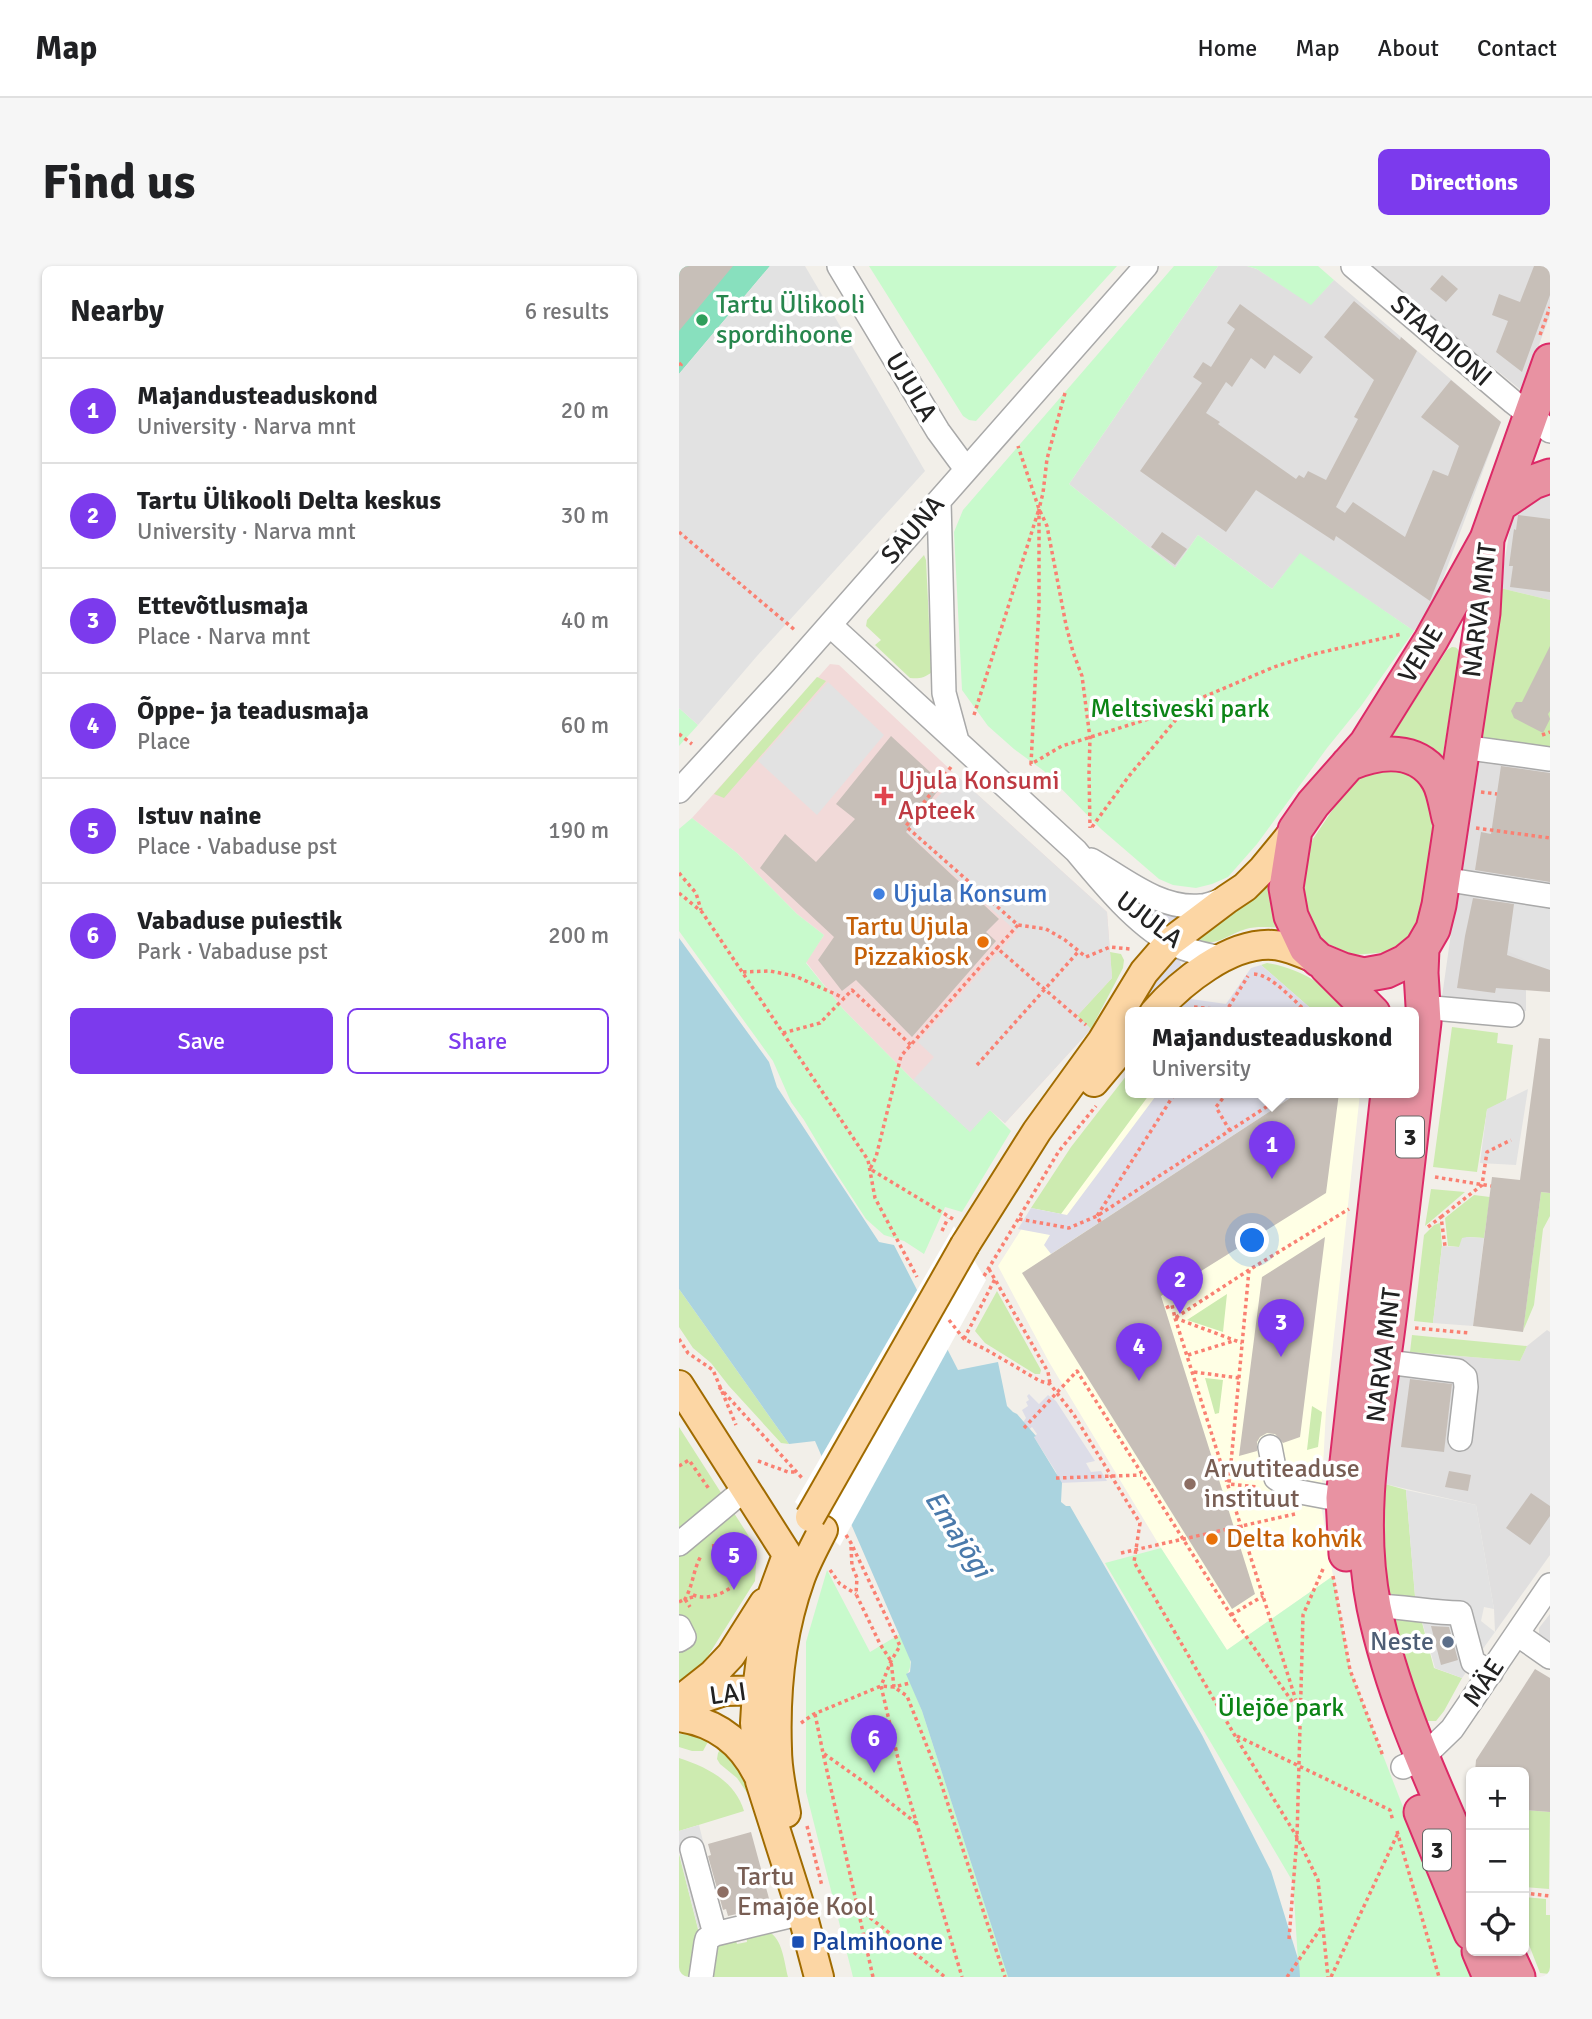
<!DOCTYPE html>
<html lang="en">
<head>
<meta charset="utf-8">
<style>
  body { margin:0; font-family:Signika,sans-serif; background:#f6f6f6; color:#202124 }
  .controls { position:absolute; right:21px; bottom:21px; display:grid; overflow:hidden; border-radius:10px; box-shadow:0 2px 5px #0004 }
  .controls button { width:63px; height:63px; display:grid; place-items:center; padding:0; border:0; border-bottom:2px solid #e0e0e0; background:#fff; color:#202124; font:35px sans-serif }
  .you { position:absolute; left:574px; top:975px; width:24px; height:24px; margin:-18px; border:5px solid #fff; border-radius:50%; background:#1a73e8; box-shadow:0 0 0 10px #1a73e833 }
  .badge { display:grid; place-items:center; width:46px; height:46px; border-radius:50%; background:#7c3aed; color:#fff; font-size:23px; font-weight:700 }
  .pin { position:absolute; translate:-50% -58px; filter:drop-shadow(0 2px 4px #0008) }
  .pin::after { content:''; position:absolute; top:37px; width:24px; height:21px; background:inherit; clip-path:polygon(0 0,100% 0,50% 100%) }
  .popup { position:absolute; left:446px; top:741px; width:294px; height:91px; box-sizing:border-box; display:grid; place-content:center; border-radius:10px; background:#fff; filter:drop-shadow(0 2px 5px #0005); font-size:23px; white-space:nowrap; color:#757577 }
  .popup b { font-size:26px; color:#202124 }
  .popup::after { content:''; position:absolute; left:50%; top:100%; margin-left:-14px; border:14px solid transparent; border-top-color:#fff }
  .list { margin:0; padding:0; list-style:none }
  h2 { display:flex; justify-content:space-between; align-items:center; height:91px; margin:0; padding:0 28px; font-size:30px }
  h2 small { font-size:23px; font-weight:400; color:#757577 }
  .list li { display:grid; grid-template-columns:46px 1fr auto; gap:21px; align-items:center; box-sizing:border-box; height:105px; padding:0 28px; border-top:2px solid #e0e0e0 }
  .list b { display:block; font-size:26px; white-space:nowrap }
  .list p { margin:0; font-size:23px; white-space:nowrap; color:#757577 }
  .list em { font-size:23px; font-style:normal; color:#757577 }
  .actions { display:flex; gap:14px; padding:21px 28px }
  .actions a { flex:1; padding:16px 0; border:2px solid #7c3aed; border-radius:10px; text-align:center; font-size:24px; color:#7c3aed }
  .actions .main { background:#7c3aed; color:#fff }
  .icon { flex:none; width:38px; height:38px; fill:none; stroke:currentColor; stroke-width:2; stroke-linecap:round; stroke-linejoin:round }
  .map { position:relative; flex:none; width:871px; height:1711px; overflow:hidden; border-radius:10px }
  header { display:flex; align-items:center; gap:42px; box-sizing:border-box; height:98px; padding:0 35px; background:#fff; border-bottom:2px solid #e0e0e0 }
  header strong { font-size:33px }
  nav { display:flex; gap:38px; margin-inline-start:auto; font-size:24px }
  .intro { display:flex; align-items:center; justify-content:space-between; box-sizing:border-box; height:168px; padding:0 42px }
  h1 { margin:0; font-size:49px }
  .button { padding:18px 32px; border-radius:10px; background:#7c3aed; color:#fff; font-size:24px; font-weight:700 }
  main { display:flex; gap:42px; padding:0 42px }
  aside { flex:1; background:#fff; border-radius:10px; box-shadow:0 2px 5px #0004 }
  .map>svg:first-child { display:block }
  .residential { fill:#e0dfdf }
  .commercial { fill:#f2dad9 }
  .education { fill:#ffffe5 }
  .grass { fill:#cdebb0 }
  .park { fill:#c8facc }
  .pitch { fill:#88e0be }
  .parking { fill:#e2e2e2 }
  .plaza { fill:#dddde8 }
  .water { fill:#aad3df }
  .pier { fill:#fff }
  .building { fill:#c7bfb8 }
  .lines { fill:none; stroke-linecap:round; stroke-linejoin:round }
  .minor-casing { stroke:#a9a9a9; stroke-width:26 }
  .major-casing { stroke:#a06b00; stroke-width:32 }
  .highway-casing { stroke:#dc2a67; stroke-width:37 }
  .path { stroke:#fa8072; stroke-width:3.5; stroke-dasharray:3.5 3.5; stroke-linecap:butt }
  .minor { stroke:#fff; stroke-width:23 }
  .major { stroke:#fcd6a4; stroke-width:28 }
  .highway { stroke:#e892a2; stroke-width:33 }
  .major-bridge-casing { stroke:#a06b00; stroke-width:32; stroke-linecap:butt }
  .major-bridge { stroke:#fcd6a4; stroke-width:28 }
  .leisure-dot { fill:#2e9e5b; stroke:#fff; stroke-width:2.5 }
  .health-dot { fill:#e0444e; stroke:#fff; stroke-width:2.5 }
  .shop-dot { fill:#3f7fe0; stroke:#fff; stroke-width:2.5 }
  .food-dot { fill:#e8710a; stroke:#fff; stroke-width:2.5 }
  .education-dot { fill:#8d6e63; stroke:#fff; stroke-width:2.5 }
  .service-dot { fill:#5c6f8a; stroke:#fff; stroke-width:2.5 }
  .transit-dot { fill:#1a4fb4; stroke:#fff; stroke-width:2.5 }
  .labels { text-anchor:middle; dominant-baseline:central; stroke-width:7; stroke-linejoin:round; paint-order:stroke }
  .shield { fill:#fff; stroke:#646464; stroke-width:2 }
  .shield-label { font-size:24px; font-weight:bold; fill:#222 }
  .leisure-label { font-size:26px; fill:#27864d; stroke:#fff; text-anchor:start }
  .street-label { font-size:26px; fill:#222; stroke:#fff }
  .park-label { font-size:26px; fill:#0c8416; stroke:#fff }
  .health-label { font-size:26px; fill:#be3a42; stroke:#fff; text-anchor:start }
  .shop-label { font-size:26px; fill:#366cbe; stroke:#fff; text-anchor:start }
  .food-label { font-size:26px; fill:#c56008; stroke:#fff; text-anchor:end }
  .education-label { font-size:26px; fill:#785e54; stroke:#fff; text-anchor:start }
  .service-label { font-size:26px; fill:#4e5e75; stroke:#fff; text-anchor:end }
  .transit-label { font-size:26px; fill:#164399; stroke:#fff; text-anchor:start }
  .water-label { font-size:28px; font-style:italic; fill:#4a7aab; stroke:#fff }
</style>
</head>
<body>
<header>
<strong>Map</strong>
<nav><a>Home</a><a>Map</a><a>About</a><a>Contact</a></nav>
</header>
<div class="intro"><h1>Find us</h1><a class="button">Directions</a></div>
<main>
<aside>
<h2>Nearby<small>6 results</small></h2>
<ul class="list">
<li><span class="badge">1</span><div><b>Majandusteaduskond</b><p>University · Narva mnt</p></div><em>20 m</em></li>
<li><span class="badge">2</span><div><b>Tartu Ülikooli Delta keskus</b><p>University · Narva mnt</p></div><em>30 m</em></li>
<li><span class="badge">3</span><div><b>Ettevõtlusmaja</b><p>Place · Narva mnt</p></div><em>40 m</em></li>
<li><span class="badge">4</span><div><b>Õppe- ja teadusmaja</b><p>Place</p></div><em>60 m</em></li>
<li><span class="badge">5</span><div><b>Istuv naine</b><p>Place · Vabaduse pst</p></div><em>190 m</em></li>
<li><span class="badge">6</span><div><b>Vabaduse puiestik</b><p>Park · Vabaduse pst</p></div><em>200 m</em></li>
</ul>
<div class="actions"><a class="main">Save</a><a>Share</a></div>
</aside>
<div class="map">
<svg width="871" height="1711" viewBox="0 0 871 1711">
  <rect width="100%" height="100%" fill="#f2efe9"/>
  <path class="residential" d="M539,0H568L578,3L632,38L655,14L822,156L755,337L735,365L621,288L593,323L519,269L496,302L390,218Z
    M690,0H871V49L843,125Z
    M871,228V334L821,322L833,251L840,241L855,232Z
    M798,483L871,493V715L847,717V745L762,738Z
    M868,1064L871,1066V1289L816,1366L815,1343L797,1239L706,1218L718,1085L841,1095L848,1080Z
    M871,1348V1383L860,1375V1362Z"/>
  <path class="commercial" d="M151,398L160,399L278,510L428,646L433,712L398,750L412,763L326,857L311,844L291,866L234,814L164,743L127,696L145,669L118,648L58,587L13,552Z"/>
  <path class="education" d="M451,827H681L647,1144L642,1239L654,1310L548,1384L482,1282L370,1096L319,1000L396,879Z"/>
  <path class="grass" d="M245,289L247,294L252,399V407C244,412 240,413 231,412L196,379L202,374L187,360L188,354Z
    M821,322L871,334V493L798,483Z
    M773,381C779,381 780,384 780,390L763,494L711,473L768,384Z
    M138,411L147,415L45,532L35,528Z
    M709,495L751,520L756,544L740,659L723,679L711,686L674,689L634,671L619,613L634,573L681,503Z
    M599,597L602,662C591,661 577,660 567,663C544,670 538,683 512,672Z
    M431,686L442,688L445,694L444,702L412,763L398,750L433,712Z
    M588,697C624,702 653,725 680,747H637L582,699Z
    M773,761L819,767L818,777L834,779L827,834L808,844L798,906L754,901Z
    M451,805V827H475L473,830L470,829L382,948L352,942L392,881Z
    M752,923L786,926L746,960Z
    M862,926L871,927V950L864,963L855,1039L844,1065Z
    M795,929L811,931L805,972L788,971L780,981L769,980L766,952Z
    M761,957L763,980L754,1057L735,1055L745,969L755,959Z
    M0,1023L110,1178L102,1177L50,1120L32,1097L14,1082L0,1061Z
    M318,1025L362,1104L361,1108H356L306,1077L296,1065Z
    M548,1028L544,1066L508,1054Z
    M733,1069L848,1080L841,1095L731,1086Z
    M526,1112L544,1114L540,1147L536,1148Z
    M633,1140L643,1146L639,1181L628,1184Z
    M0,1161L78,1283L76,1315L22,1401L0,1415Z
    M706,1218L727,1224L736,1330L755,1402L783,1412L765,1445L757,1455H743L718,1392L701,1267Z
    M0,1468L16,1469L30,1474L24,1485H13L0,1481Z
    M42,1482C59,1497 67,1513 73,1534L58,1512L41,1498L38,1493L39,1487Z
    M0,1492C28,1501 56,1515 65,1545L0,1565Z
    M845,1544L871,1546L870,1623L845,1621Z
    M0,1588L22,1675L16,1711H0Z
    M845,1631L867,1633V1649H871V1708L861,1707L845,1666Z
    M89,1665C104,1673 105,1696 109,1711H28L31,1680L56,1672L58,1678L68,1676L67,1668Z"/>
  <path class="park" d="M190,0H438L297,155L290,154L284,150Z
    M495,0H539L390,218L496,302L519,269L593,323L621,287L735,365L682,440L648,482L578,578L549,611L533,618L517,622L494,619L480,613L422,563L365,505L335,483L309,460L283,424L275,266L284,244Z
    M568,0H639L655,14L632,39L578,3Z
    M0,442L19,459L0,480Z
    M13,552L58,587L118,648L145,669L127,697L164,743L234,814L291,865L311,844L332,865L283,946L266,941L245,988L225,975L205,969L187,953L150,896L125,854L112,836L94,795L0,665V563Z
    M482,1282L548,1384L654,1310L671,1404L731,1559L796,1711H620L614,1616L426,1297Z
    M148,1304L191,1386L221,1368C226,1381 237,1395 228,1408L243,1445L329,1711H174L127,1526V1376Z"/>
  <path class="pitch" d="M0,0H91L0,108Z"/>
  <path class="parking" d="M91,0H126L246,205L78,390L19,459L0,442V108Z
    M149,416L205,469L138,549L79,495Z
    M278,510L428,646L433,712L398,750L412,763L326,857L311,844L291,866L234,814L255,791L239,776L338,666L227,565Z
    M845,632L847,638L871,640V704L854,698L829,685L833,649L829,648L831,634Z
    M849,823L837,899L801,897L808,843Z
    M788,971L805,972L794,1060L754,1057L763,980L780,981L783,972Z
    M727,1224L797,1239L815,1343L805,1341L802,1355L816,1366L783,1412L756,1402L736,1330Z
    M20,1559L24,1575L0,1581V1565Z
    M9,1589L27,1660L19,1662L1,1591Z"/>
  <path class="plaza" d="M457,633L494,649L501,651L489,665L455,635Z
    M494,690L501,695L503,702L460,740L472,711Z
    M582,699L637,747H540L541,745L515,741L509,745L510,747H494L505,732L547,738L572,702Z
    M479,827H619L372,988L365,979L371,969L339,963L352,942L388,949Z
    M350,1128L360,1138L369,1129L377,1135L416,1195L407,1197L412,1206L422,1205L428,1215L380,1217L377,1206L355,1171L358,1168L353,1161L347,1166L343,1158L347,1152L343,1144L349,1140L347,1136L350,1134L348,1130Z"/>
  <path class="water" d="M0,672L90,796L98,821L200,976L215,979L279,1104L319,1096L328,1140L334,1146L338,1148L357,1170L355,1171L383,1217L382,1236L387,1240H391L523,1469L592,1605L620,1696L621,1711H329L243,1445L227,1408L231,1406L232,1396L136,1175L110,1178L0,1023Z"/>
  <path class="pier" d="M275,960L307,1014L161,1280L116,1236Z"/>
  <path class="building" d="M0,0H54L0,65Z
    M855,0H871V29L843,106L817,86L829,55L813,49L820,28L841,36Z
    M763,9L779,23L767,36L751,23Z
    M675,35L721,74L722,71L738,85L657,241L666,247L674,236L726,271L754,204L769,210L780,180L742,151L772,114L822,156L751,335L657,270L655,275L577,224L547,266L461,205L523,117L514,111L524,96L532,101L556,63L548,57L561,38L634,91L621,108L595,89L586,103L572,92L553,121L547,116L527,147L541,156L539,158L617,213L620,209L625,212L629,205L647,214L679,153L675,151L695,114L645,71Z
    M839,249L871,253V326L831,321L834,300H830L835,263L837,264Z
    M483,266L508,283L496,299L472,281Z
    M871,380V445L869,448L871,453L864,467L835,452L832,445L837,436H843Z
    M212,470L264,518L227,566L320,653L307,666L317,675L233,771L177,714L163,725L139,694L155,671L81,602L106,568L137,596L176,553L157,538Z
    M822,500L871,507V616L796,604L802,566L812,568Z
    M794,632L835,638L828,689L871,704V726L817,722L816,727L778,722L786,670Z
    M860,772L871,773V927L862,926L844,1066L794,1060L813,911L841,914Z
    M619,827H660L647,927L482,1030L576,1328L553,1343L343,1007Z
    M646,971L621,1171L604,1177L596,1168L588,1167L581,1171L578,1176V1185L560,1190L583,1011Z
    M731,1113L773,1118L765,1186L722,1181Z
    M770,1205L792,1209L789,1225L766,1221Z
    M852,1227L871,1240V1250L851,1279L827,1262Z
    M752,1360L770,1361L779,1394L762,1399Z
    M856,1403L871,1412V1546L845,1544V1506H796L797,1494Z
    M72,1566L92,1640L49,1650L47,1643L44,1644L29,1590L32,1589L29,1578Z"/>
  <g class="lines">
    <g class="minor-casing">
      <path id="minor" d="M160,0L259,165L287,203
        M674,0L834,136L871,165
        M260,235L265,427L278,475
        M151,359L397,585C422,615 456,657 491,676C507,685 526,689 543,692
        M783,481L871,493
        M0,525L103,413L467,0
        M412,594C445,613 481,644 522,640C529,640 536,636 543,634
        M764,613L871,630
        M743,741L833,749
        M692,1094L779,1105L786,1111L787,1121L781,1173
        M591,1181L597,1212L616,1225L648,1231H676
        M0,1278L66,1223
        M695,1340C724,1340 752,1347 781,1347L794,1396L812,1407
        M0,1361L5,1371L0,1374
        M838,1368L871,1391
        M724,1501L743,1492L773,1463L871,1319
        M13,1583L36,1668L28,1673L27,1677L22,1711
        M36,1668L123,1647"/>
    </g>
    <g class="major-casing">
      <path id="major" d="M475,747C501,717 551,676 594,679C609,680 626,688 640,694
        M415,816L451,773
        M286,979L358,865L423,775L465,706L491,676L548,633L566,621L584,603L616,564
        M0,1119L118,1304
        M108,1289L93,1330L86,1361L78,1424L76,1457L81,1515L123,1647L140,1711
        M0,1435L34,1408L52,1389L85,1337
        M9,1437L45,1425L96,1424
        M0,1451C37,1456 63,1476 79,1509
        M107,1547C103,1526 98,1505 98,1483C96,1427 102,1366 121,1313C127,1296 136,1280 144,1264"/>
    </g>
    <g class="highway-casing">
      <path id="highway" d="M820,239L854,216L871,210
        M808,273L752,374L687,478L634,538L616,564L607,622L612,650L627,682L640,694L664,704L685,709L707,705L726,696L743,682L754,663L760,639L804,347L808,273L871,95
        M669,498C700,485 739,480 759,514C765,524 767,540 770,552
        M743,682L742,707L745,756C733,857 722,960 709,1061C697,1154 676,1248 695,1341C714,1433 755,1519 792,1604
        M647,700L694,747
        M667,1288L664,1232L709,827
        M742,1546L792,1667
        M800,1685L811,1711
        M827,1685L839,1711"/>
    </g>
    <path class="path" d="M861,69L871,41
      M0,97L2,99L0,102
      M386,127L368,193L364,227L360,243V340L352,498L383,480L482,449L595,401L635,388L723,368
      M361,245L368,260L387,359L394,386L403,410L411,472L410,507L411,562
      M0,266L117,365
      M295,449L360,243L339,180
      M0,468L13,478
      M863,469L871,466
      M272,501L227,560L230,563L339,659L367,663L386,674L407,691L431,681L451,683
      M802,526L818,528
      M413,561L450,510L510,438
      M797,562L871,572
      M0,607L17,627L22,644
      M0,627L23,646L189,894L196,932L238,1011
      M339,659L318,682L407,759
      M64,706L91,705L116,710L165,732
      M575,708C593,709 615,735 629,747
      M515,741L576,747
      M546,747L569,710
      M104,767L141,757L173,724L232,779
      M298,799L399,686
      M548,827L537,841L551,865
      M582,827L590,839
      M756,911L812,920
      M762,951L803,919L808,886L832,874
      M274,953L191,903L197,891L222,790L318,682
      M340,953L390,962L418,950L609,827
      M421,956L418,950L496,827
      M749,961L762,951L766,980
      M263,965L269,952
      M310,1003L369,1106L371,1118
      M570,1004L550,1218L579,1221
      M305,1010L380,885L417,840
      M487,1042L493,1039L496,1052L570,1004L670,943
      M496,1052L620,1444
      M496,1052L563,1077
      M270,1054L285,1073L306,1083L361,1115L371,1118L395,1149L461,1257L455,1296L555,1468L618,1571L639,1614L649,1711
      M736,1062L790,1067
      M0,1073L9,1087L34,1104L57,1159
      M285,1073L316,1013
      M509,1089L554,1075
      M515,1106L560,1112
      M40,1121L124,1213
      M345,1162L398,1105L552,1349L622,1448
      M79,1195L109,1206H119
      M0,1200L10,1194L30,1223
      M377,1212L462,1209
      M167,1269L172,1277L221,1380L212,1395L202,1420L221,1501L283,1711
      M33,1280L42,1279C52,1283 54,1290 52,1300
      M172,1281L173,1300L178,1312L177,1328L201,1378L212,1395L215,1421L231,1417
      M442,1287L616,1248
      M151,1304L161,1318L177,1328
      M654,1310L671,1404L704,1490
      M14,1329C28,1334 43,1329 55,1319L57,1311L54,1303L44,1296
      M14,1331L6,1333C14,1320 14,1304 22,1290
      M0,1336L6,1333L11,1341
      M552,1349L584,1330
      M136,1448L144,1487
      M122,1457L135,1448L202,1420L215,1421L228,1430L259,1508L326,1711
      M558,1470L711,1544L714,1555
      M128,1560L143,1620
      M718,1565L760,1711
      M845,1627L871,1630
      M180,1643L266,1711
      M610,1673L618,1571L624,1349L644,1303
      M194,1711L144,1487L189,1519L237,1557
      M608,1711L642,1662
      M652,1711L719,1567"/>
    <use href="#minor" class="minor"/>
    <use href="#major" class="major"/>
    <use href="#highway" class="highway"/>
    <g class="major-bridge-casing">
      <path id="major-bridge" d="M131,1251L286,979"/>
    </g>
    <use href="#major-bridge" class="major-bridge"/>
  </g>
  <circle class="leisure-dot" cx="23" cy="54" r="7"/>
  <path class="health-dot" d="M201.5 519.5h7v7h7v7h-7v7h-7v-7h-7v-7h7z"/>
  <circle class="shop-dot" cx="200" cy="628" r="7"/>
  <g class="food-dot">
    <circle cx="304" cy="676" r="7"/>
    <circle cx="533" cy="1273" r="7"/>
  </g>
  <g class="education-dot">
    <circle cx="511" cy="1218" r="7"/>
    <circle cx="44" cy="1626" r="7"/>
  </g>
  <circle class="service-dot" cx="769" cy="1376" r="7"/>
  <rect class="transit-dot" x="112" y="1669" width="14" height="14" rx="3.5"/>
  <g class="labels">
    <g class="shield">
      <rect x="717" y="850.5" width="28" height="41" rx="5"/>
      <rect x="744" y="1563.5" width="28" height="41" rx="5"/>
    </g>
    <g class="shield-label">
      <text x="731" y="871">3</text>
      <text x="758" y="1584">3</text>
    </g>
    <g class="leisure-label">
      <text x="37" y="39">Tartu Ülikooli<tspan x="37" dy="30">spordihoone</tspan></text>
    </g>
    <g class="street-label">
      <text transform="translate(762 75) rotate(41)">STAADIONI</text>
      <text transform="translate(232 121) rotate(59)">UJULA</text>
      <text transform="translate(234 264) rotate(-49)">SAUNA</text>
      <text transform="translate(801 344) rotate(-83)">NARVA MNT</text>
      <text transform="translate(742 388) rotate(-59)">VENE</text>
      <text transform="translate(470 654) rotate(37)">UJULA</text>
      <text transform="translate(705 1089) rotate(-83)">NARVA MNT</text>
      <text transform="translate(805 1417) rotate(-56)">MÄE</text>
      <text transform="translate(49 1428) rotate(-8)">LAI</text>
    </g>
    <g class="park-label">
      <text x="501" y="443">Meltsiveski park</text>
      <text x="602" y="1442">Ülejõe park</text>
    </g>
    <g class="health-label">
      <text x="219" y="515">Ujula Konsumi<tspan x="219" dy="30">Apteek</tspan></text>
    </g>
    <g class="shop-label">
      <text x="214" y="628">Ujula Konsum</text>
    </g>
    <g class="food-label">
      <text x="290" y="661">Tartu Ujula<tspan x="290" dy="30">Pizzakiosk</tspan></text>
      <text x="547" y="1273" text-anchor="start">Delta kohvik</text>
    </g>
    <g class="education-label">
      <text x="525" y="1203">Arvutiteaduse<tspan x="525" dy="30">instituut</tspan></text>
      <text x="58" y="1611">Tartu<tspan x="58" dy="30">Emajõe Kool</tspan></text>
    </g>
    <g class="service-label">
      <text x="755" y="1376">Neste</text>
    </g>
    <g class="transit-label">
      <text x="133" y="1676">Palmihoone</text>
    </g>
    <g class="water-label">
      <text transform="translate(279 1268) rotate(57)">Emajõgi</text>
    </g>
  </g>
</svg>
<div class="controls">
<button>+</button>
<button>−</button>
<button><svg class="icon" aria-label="locate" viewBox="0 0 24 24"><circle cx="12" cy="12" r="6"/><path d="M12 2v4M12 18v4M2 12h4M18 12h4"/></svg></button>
</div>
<div class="you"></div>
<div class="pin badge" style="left:593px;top:913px">1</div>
<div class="popup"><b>Majandusteaduskond</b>University</div>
<div class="pin badge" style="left:501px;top:1048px">2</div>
<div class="pin badge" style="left:602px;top:1091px">3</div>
<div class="pin badge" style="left:460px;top:1115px">4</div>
<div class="pin badge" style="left:55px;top:1324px">5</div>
<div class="pin badge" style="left:195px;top:1507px">6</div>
</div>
</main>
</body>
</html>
